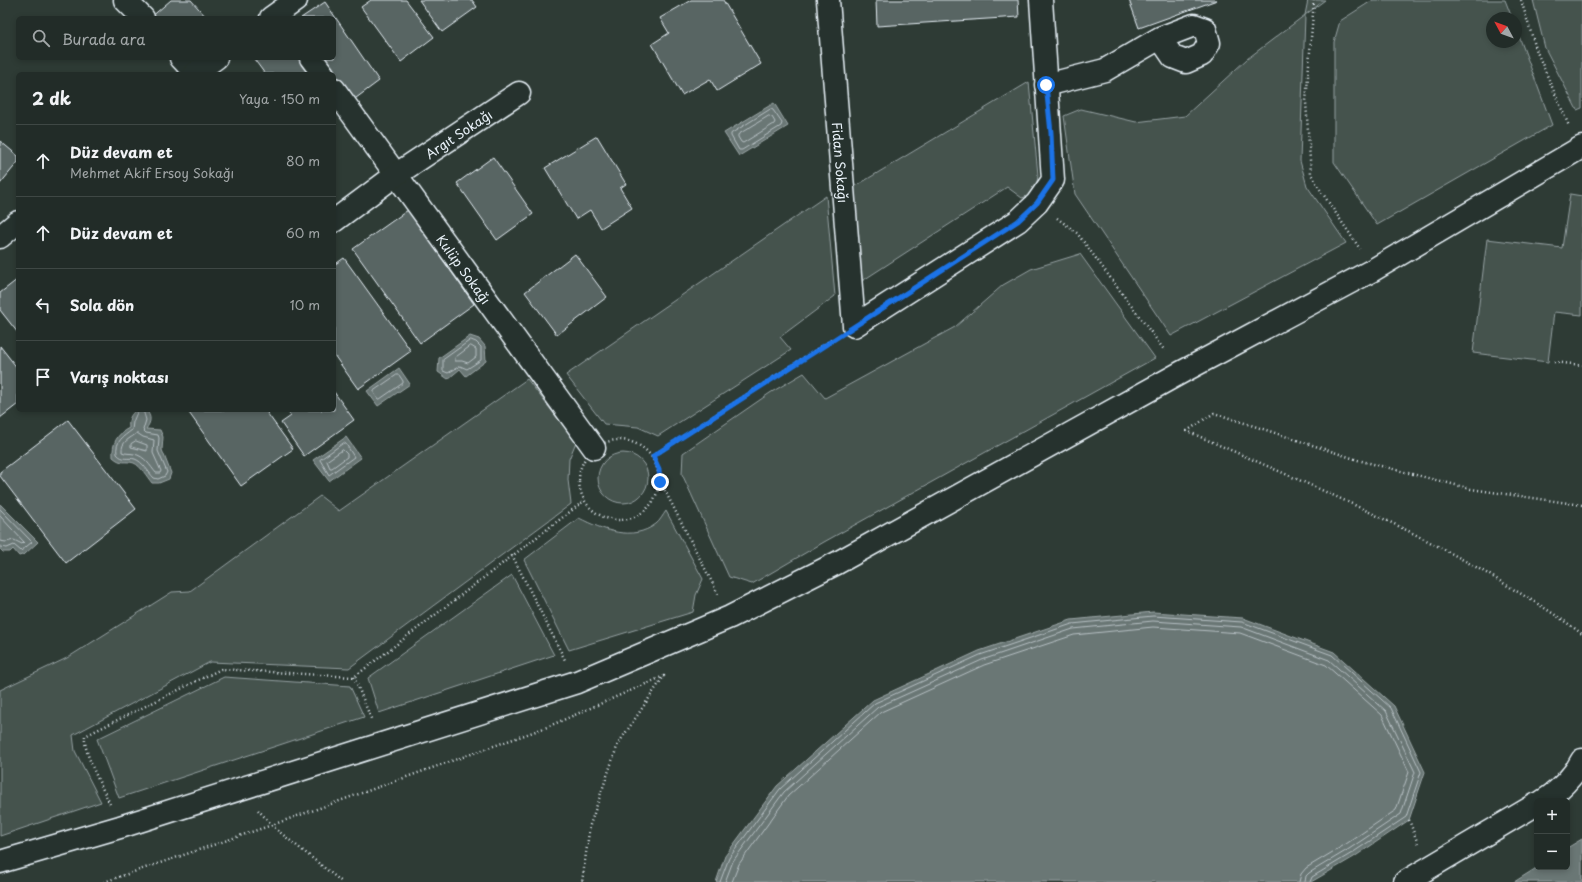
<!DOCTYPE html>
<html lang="tr">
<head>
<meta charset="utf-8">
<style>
  body { margin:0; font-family:"Playpen Sans",sans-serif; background:#2a3430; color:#f1f3f6 }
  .controls { position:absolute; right:12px; bottom:12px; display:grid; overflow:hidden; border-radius:6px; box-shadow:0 2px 6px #0003 }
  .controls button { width:36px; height:36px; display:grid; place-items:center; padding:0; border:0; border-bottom:1px solid #3f4845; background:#222c28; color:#f1f3f6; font:20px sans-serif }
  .compass { position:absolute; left:1486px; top:12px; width:36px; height:36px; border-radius:50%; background:#222c28; box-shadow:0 2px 6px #0003; rotate:311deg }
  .stop { position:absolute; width:12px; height:12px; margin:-9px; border:3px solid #1a73e8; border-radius:50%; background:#fff }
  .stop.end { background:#1a73e8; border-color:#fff; box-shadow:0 1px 4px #0008 }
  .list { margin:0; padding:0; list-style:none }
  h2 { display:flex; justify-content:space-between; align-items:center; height:52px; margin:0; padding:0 16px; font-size:17px }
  h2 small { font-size:13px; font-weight:400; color:#a2a7a8 }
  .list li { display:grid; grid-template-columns:26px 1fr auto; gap:12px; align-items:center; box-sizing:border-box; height:72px; padding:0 16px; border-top:1px solid #3f4845 }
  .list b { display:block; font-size:15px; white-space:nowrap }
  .list p { margin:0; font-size:13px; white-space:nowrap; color:#a2a7a8 }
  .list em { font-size:13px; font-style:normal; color:#a2a7a8 }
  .icon { flex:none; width:22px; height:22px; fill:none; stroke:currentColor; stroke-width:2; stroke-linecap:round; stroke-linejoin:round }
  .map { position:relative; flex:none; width:1582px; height:882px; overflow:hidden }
  .search { position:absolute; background:#222c28; box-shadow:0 2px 6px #0003; left:16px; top:16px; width:320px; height:44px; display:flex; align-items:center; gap:10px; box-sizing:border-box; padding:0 14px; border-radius:6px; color:#a2a7a8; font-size:15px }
  .panel { position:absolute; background:#222c28; box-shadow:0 2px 6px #0003; left:16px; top:72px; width:320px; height:340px; border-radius:6px }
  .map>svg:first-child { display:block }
  .green { fill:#45524e; stroke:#96a2a3 }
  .water { fill:#6b7775; stroke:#9da8a9 }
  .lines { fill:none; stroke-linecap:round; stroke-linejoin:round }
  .shore { stroke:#b6c0c4; stroke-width:1 }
  .building { fill:#596563; stroke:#e8f1f8 }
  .minor-casing { stroke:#e8f1f8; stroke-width:25 }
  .major-casing { stroke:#e8f1f8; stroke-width:25 }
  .path { stroke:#e8f1f8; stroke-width:2.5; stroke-dasharray:1 3; stroke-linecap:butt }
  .minor { stroke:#26332d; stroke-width:22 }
  .major { stroke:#26332d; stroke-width:22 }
  .route { stroke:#1a73e8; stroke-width:5 }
  .labels { text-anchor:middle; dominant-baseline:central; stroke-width:3.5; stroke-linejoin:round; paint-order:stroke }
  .street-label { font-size:13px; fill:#e8f1f8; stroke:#26332d }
</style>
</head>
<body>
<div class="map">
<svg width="1582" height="882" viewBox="0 0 1582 882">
  <rect width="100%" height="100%" fill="#2e3b35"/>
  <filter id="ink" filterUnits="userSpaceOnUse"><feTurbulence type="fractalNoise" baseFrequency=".025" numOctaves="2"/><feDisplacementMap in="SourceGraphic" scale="8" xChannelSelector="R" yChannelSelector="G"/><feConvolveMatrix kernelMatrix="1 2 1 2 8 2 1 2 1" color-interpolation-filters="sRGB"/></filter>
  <g filter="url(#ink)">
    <path class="green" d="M1308,0H1325L1305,15L1300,161L1307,186L1346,243L1171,336L1075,194L1064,116L1081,109L1136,122L1185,116L1247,59L1305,15Z
      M1373,0H1505L1512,18H1492V42H1516V28L1552,125L1377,225L1334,162V42L1340,21Z
      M1533,0H1582V108L1577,110L1545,48Z
      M1029,82L1038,175C1037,186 1034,195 1022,198L1007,187L862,281L854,187Z
      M1570,194L1582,196V315L1554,312L1548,362L1473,353L1487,239L1562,248Z
      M826,196L835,296L780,337L791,350L658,436L638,427L604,424L566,375Z
      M1080,254L1155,358L824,542L752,584L729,577L682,474L683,453L770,393L804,373L825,398L955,327L1003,285L1031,269Z
      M527,379L576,442L569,459L568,480L571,504L349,668L210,662L73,735L75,751L101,802L0,836V690L67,658L172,592L190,591L320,496L339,511Z
      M598 478a25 25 0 1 1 50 0a25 25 0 1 1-50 0Z
      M666,511L703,579L696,595L693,612L569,650L524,560L579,518C603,530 632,542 656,524C660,521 663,515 666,511Z
      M512,575L554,655L379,713L368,678Z
      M224,677L350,686L364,717L119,798L97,739Z"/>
    <path class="water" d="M774,103L788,126L739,156L724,133Z
      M470,336L479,339L485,346L486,361L466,376L460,369L448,379L438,372L439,358Z
      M399,368L410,384L378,406L367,391Z
      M136,410H146C152,417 151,422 146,429L160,430L163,437L162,450L171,473L169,479L159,483H152C147,477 141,466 134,463C125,460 122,465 113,457C112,443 117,434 129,428C128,420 130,415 136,410Z
      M346,437L361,458L329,481L313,460Z
      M0,504L38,542L25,554L19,556L13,549L10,552H3L0,549Z
      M1153,612L1243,618L1334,652L1394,706L1425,772L1409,820L1354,857L1311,882H716L725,856L777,786L873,700L979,651L1071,620Z
      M1582,839V882H1514L1538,867H1567V848Z"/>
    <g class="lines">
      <path class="shore" d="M771,109L773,110L782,123L781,126L742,150H739L731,136V134Z
        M769,116L772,117L775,122L774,124L743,143L741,142L738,137V135Z
        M471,340L476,342L481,347V360L467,369L460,366L448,373L443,371V360Z
        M471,346L476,349V357L468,363L462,361H455V358Z
        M397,375H399L403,381V383L380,399H378L374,393V391Z
        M138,410L133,422L132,430C123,437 115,441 117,454C123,461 128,457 135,459C143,462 148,472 154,478L158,479L165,476L167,472L158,451L159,438L158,435L146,433L143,430L146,420L143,410
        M137,433L143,437L154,440L153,453L161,471L160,473H156C150,466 145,456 134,454C130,453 126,454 122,452C121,441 130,439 137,433Z
        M136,441L147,445V451L131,447V444Z
        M344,443L346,444L354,457L329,475L320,460Z
        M343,450L347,454V457L332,468H330L327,461Z
        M0,509L32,542L21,551L14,545L7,548L0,547
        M0,516L24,542L22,544L14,540L6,542L0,541
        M720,882L729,858L780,789L875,703L980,655L1072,624L1153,616L1242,622L1332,655L1391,708L1421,772L1406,817L1352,853L1312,877L1310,882
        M725,882L733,861L784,792L878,707L982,660L1073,629L1153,621L1241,627L1329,660L1386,711L1415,772L1401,814L1349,849L1309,873L1306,876L1305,882
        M732,882L739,864L788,796L881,712L984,665L1074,635L1153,627L1240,633L1326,665L1382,715L1409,772L1396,810L1346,844L1306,868L1301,874L1299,882"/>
    </g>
    <path class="building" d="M171,0H191L207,18H150Z
      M371,0H406L434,37L401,62L361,7Z
      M419,0H472L477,7L442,32Z
      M691,0H723L761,64L717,91L710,79L682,95L652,44L669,33L660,18Z
      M876,0H1018L1019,17L877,26Z
      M1129,0H1217L1139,28Z
      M325,2L379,81L348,104L334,86V74H325L314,58H334V18H301Z
      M256,58H300L312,74H265L254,59Z
      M597,136L626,184L620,188L632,208L601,228L590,210L576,219L545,168Z
      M0,141L18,156V162L0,184Z
      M493,157L533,214L497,240L457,183Z
      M408,210L474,304L420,343L353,249Z
      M575,254L607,297L557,335L525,292Z
      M344,258L411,351L358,389L334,355V265Z
      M18,279V333L0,310V293Z
      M0,346L18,369V404L0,418Z
      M334,392L354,420L304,456L281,423L291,416L286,410H334Z
      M187,410H265L293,449L241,486Z
      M68,420L136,509L66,563L0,476V472Z"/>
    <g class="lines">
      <g class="minor-casing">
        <g id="minor">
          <path d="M125,0L143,18"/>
          <path id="s1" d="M828,0L854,326L1018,221L1037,203L1053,180L1041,0"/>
          <path d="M181,58L195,73"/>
          <path d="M311,58L323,74"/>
          <path d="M1046,85L1105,70L1160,38L1194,25L1205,29L1209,43L1202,55L1186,62L1173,57L1160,38"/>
          <path id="s2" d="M334,89L594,448"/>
          <path id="s3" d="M334,221L397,174L519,93"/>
          <path d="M1543,801C1558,792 1574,776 1582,760"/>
          <path d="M0,862L120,827L577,682L730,617L837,563L1182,372L1373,270L1582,147"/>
          <path d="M1405,882L1537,804"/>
        </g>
      </g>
      <g class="major-casing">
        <path id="major" d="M271,18L296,0
          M194,74L216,58
          M0,237L18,222"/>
      </g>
      <path class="path" d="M1314,0L1306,102L1311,174L1321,191L1360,249
        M1521,0L1537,52L1569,126
        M1057,218L1077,233L1165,351
        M1554,362L1582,365
        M579 480a40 40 0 1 1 80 0a40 40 0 1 1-80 0Z
        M653,456L833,339
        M661,483L718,594
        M1582,505L1471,489L1358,460L1214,413L1187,431C1296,479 1407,524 1508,586C1533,601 1559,616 1582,634
        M512,555L565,660
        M354,677L372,721
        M110,804C102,787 83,753 85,736L221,669L354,677L584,501
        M258,810L277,830L342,882
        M1409,820L1418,844
        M104,882L272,825L547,727L664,676L618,744L590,825L582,882"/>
      <use href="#minor" class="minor"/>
      <use href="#major" class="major"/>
    </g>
  </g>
  <g class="lines" filter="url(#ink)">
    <path class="route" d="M660,482L659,469L653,456L1018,221L1037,203L1053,180L1051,133L1046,85"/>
  </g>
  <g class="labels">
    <g class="street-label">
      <text stroke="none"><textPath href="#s3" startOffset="152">Argıt Sokağı</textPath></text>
      <text stroke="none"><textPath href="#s1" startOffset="163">Fidan Sokağı</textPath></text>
      <text stroke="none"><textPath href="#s2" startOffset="222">Kulüp Sokağı</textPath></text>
    </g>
  </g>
</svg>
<div class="controls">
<button>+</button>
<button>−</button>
</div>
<svg class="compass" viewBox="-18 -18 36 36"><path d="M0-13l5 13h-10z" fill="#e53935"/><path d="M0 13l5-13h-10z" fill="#a2a7a8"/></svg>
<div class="stop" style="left:1046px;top:85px"></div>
<div class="stop end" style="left:660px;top:482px"></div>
<div class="search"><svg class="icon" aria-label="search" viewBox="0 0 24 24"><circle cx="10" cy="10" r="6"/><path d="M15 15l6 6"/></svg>Burada ara</div>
<section class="panel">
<h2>2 dk<small>Yaya · 150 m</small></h2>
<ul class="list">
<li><svg class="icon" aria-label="ahead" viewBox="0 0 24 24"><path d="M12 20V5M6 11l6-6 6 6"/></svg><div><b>Düz devam et</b><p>Mehmet Akif Ersoy Sokağı</p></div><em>80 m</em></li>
<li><svg class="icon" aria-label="ahead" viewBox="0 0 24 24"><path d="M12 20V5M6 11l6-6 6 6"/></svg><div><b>Düz devam et</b></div><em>60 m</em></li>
<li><svg class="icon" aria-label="left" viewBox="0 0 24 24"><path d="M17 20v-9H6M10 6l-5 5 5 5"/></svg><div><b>Sola dön</b></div><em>10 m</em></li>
<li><svg class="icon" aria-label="arrive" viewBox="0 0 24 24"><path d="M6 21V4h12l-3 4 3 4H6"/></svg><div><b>Varış noktası</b></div></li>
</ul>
</section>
</div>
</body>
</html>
